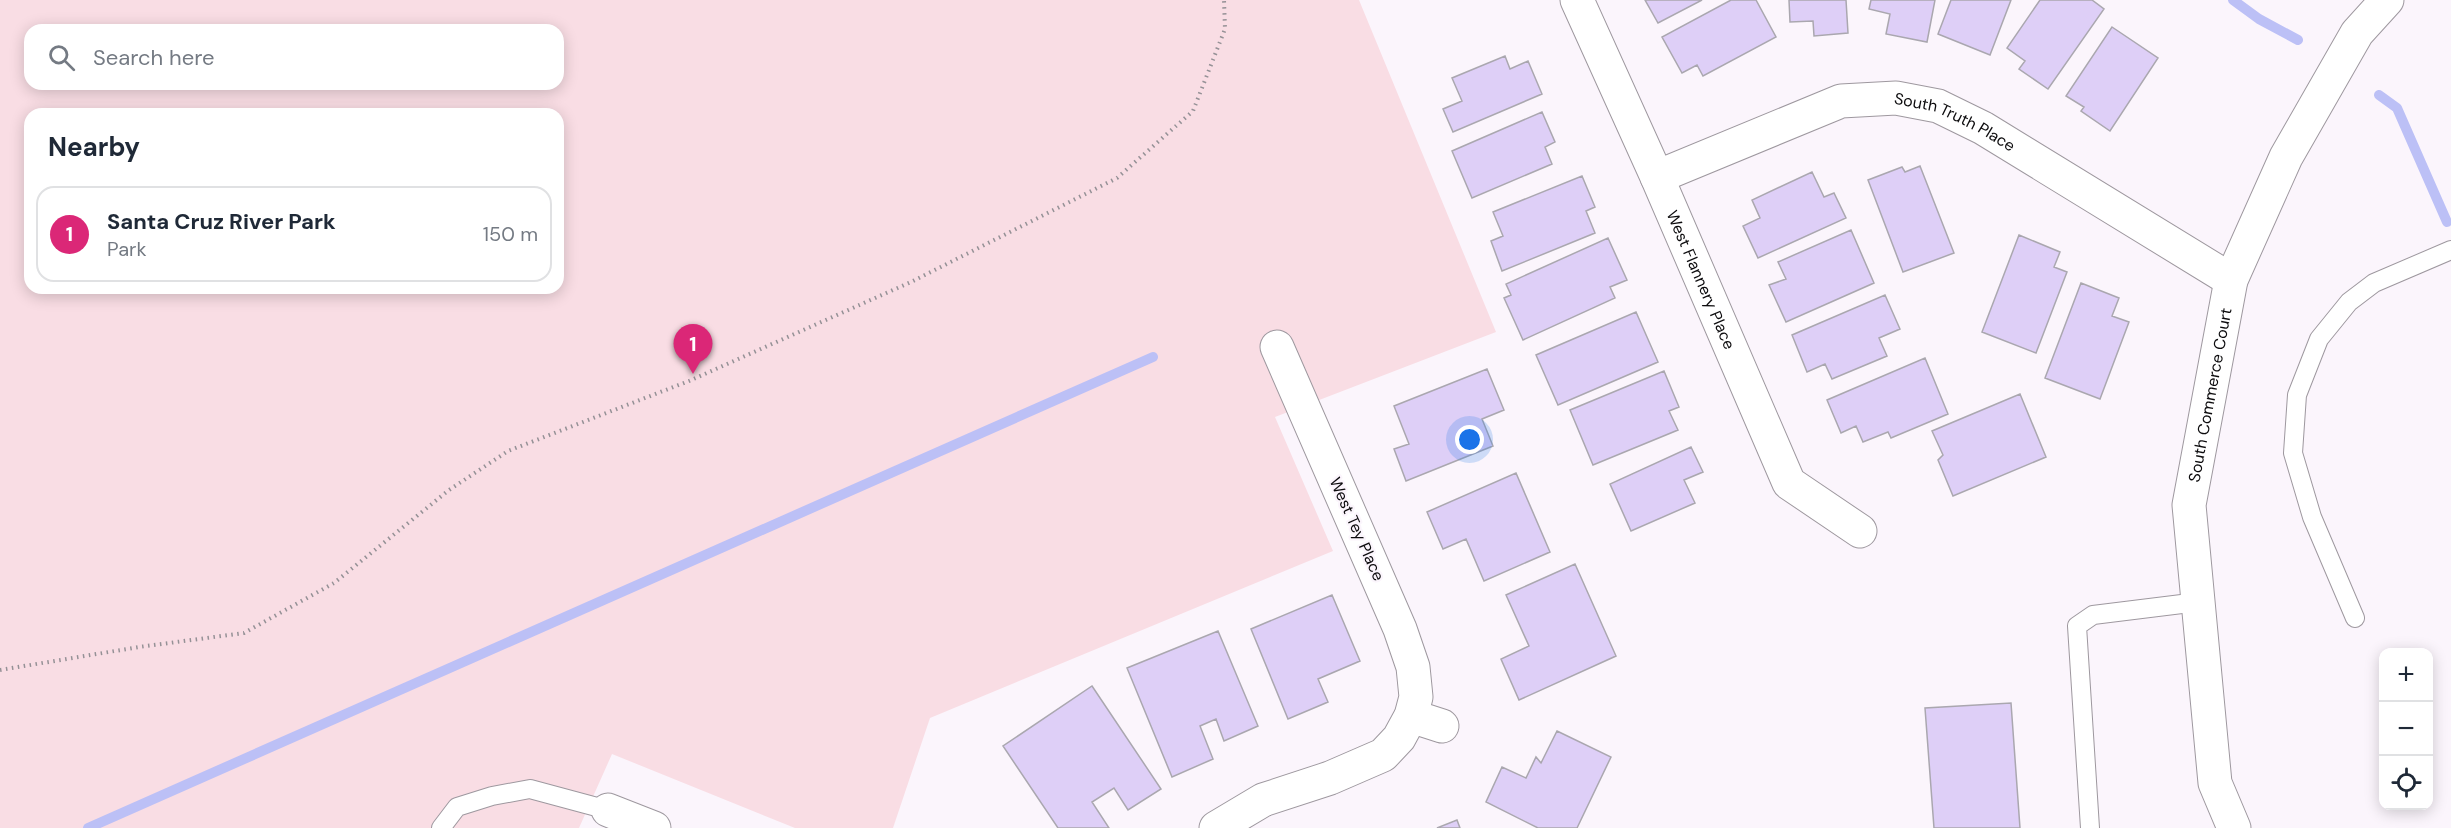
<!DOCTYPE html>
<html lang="en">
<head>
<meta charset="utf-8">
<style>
  body { margin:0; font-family:"DM Sans",sans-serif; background:#f6f6f7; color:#1f2937 }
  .controls { position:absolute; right:18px; bottom:18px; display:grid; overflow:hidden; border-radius:12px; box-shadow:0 3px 15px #0003 }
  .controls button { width:54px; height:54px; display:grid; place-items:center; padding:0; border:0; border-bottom:2px solid #e0e1e3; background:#fff; color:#1f2937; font:30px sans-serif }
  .you { position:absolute; left:1470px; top:440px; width:21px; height:21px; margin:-15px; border:4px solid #fff; border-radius:50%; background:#1a73e8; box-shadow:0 0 0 9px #1a73e833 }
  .badge { display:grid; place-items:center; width:39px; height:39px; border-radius:50%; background:#db2777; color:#fff; font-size:20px; font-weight:700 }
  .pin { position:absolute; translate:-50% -50px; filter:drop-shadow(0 2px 3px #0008) }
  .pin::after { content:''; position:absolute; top:32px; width:21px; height:18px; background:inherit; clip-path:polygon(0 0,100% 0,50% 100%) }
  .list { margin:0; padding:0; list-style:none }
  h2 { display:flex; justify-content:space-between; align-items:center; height:78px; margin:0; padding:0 24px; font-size:26px }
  h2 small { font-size:20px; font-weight:400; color:#747a83 }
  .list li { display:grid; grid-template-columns:39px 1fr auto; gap:18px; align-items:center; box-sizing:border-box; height:96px; margin:0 12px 12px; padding:0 12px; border:2px solid #e0e1e3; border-radius:18px }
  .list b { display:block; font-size:22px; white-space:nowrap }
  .list p { margin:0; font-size:20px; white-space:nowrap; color:#747a83 }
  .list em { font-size:20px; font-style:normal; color:#747a83 }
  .icon { flex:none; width:33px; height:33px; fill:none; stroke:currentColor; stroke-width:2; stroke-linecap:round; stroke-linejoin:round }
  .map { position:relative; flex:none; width:2451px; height:828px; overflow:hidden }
  .search { position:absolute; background:#fff; box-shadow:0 3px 15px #0003; left:24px; top:24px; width:540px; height:66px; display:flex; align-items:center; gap:15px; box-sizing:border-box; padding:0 21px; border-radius:18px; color:#747a83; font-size:22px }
  .panel { position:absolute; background:#fff; box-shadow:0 3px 15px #0003; left:24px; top:108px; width:540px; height:186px; border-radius:18px }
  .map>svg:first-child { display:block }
  .green { fill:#f9dde4; fill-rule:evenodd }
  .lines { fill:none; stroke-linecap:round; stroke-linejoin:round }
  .stream { stroke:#bcc0f6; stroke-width:10 }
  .building { fill:#decff7; stroke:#aaa7af; stroke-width:1.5 }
  .lane-casing { stroke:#9e989f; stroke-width:20 }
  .street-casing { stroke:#9e989f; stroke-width:35 }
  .path { stroke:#959196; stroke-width:4; stroke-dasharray:1.5 4.5; stroke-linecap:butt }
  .lane { stroke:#fff; stroke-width:18 }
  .street { stroke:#fff; stroke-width:33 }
  .labels { text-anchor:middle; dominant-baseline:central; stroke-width:4.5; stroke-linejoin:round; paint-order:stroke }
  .street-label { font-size:16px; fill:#0c0b0d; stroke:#fbf5fc }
</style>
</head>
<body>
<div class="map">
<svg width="2451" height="828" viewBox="0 0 2451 828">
  <rect width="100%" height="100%" fill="#fbf5fc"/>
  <path class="green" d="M0,0H1359L1496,332L1275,417L1333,551L930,718L893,828H795L612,754L579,828H0ZM30,30H558V84H30ZM30,114H558V288H30Z"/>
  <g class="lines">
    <path class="stream" d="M2233,0L2259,19L2298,40
      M2379,95L2397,108L2447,222
      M88,828L1153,357"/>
  </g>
  <path class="building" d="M1645,0H1702L1658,23Z
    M1731,0H1756L1776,37L1703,76L1697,65L1682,73L1662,37Z
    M1789,0H1846L1848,33L1814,36L1813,21L1790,22Z
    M1871,0H1935L1927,42L1886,34L1890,14L1869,9Z
    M1951,0H2011L1990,55L1938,34Z
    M2040,0H2092L2104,9L2048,89L2019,69L2025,61L2007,48Z
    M2112,27L2158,58L2110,131L2081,111L2084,107L2066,96Z
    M1505,56L1510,69L1528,61L1542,94L1453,132L1443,109L1462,101L1452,78Z
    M1542,112L1555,142L1545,147L1552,164L1472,198L1452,151Z
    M1920,166L1954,253L1903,272L1868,180L1902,167L1905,172Z
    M1812,172L1824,197L1834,193L1846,218L1758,258L1743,226L1760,218L1752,200Z
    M1582,176L1595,207L1586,211L1595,233L1502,271L1491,241L1503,236L1493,212Z
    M1851,230L1874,283L1786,322L1769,285L1786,279L1778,262Z
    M2019,235L2060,252L2054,267L2067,272L2036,353L1982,332Z
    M1608,238L1627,280L1610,287L1615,298L1523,340L1504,298L1511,295L1506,284Z
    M2081,283L2119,298L2112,316L2129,322L2100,399L2045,378Z
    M1885,295L1900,329L1879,338L1887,356L1832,379L1825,364L1807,372L1792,335Z
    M1636,312L1658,362L1558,405L1536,355Z
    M1925,358L1948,414L1891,438L1888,432L1863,442L1856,426L1841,433L1827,400Z
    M1487,369L1504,410L1482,419L1493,446L1406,481L1394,449L1409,444L1394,406Z
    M1664,371L1679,407L1669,411L1678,430L1593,465L1570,410Z
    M2020,394L2046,457L1953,496L1938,460L1943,455L1932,431Z
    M1691,447L1703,472L1684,480L1695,503L1631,531L1610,484Z
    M1516,473L1550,552L1484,581L1466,539L1443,549L1427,512Z
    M1575,564L1616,656L1519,700L1501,659L1529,646L1506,595Z
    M1332,595L1360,661L1318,679L1328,702L1288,719L1251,629Z
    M1218,631L1258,726L1224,741L1216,719L1200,726L1213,759L1172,777L1127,668Z
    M1092,686L1161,789L1128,810L1114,788L1092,802L1109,828H1058L1003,746Z
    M2011,703L2020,828H1934L1925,708Z
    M1557,731L1611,757L1577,828H1538L1486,802L1502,767L1526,778L1536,757L1541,763Z
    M1457,820L1460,828H1437Z"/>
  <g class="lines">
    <g class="lane-casing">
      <path id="lane" d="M2355,618L2312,517L2293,453L2297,395L2319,339L2349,302L2374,283L2451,250
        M441,828L457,807L492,796L530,789L608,810
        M2090,828L2077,626L2093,615L2198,602"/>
    </g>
    <g class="street-casing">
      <g id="street">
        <path id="s1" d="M1577,0L1657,177L1789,483L1860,531"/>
        <path id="s2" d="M1657,177L1841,101L1896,98L1938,106L1983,128L2231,280"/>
        <path d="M1411,716L1442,726"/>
        <path d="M608,810L654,828"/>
        <path d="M1216,828L1263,800L1330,778L1383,755L1399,738L1411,716L1416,697L1413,667L1400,629L1277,347"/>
        <path id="s3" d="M2234,828L2215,783L2189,505L2231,280L2286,157L2357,33L2387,0"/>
      </g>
    </g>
    <path class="path" d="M0,670L139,647L244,633L334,583L449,490L508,451L689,381L911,282L1117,178L1193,111L1225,29L1224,0"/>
    <use href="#lane" class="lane"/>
    <use href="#street" class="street"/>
  </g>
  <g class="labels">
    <g class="street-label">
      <text stroke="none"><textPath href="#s2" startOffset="318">South Truth Place</textPath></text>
      <text stroke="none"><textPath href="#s1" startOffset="306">West Flannery Place</textPath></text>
      <text stroke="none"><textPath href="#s3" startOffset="440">South Commerce Court</textPath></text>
      <text transform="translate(1357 529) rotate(66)">West Tey Place</text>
    </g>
  </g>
</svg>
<div class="controls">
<button>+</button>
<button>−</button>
<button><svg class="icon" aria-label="locate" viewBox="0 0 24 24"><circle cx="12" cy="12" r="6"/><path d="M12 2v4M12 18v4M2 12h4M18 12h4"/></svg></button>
</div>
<div class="you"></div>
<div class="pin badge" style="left:693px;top:374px">1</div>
<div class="search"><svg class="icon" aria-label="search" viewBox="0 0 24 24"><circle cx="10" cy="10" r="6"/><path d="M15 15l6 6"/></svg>Search here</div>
<section class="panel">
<h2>Nearby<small></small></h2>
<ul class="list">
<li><span class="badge">1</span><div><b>Santa Cruz River Park</b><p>Park</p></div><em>150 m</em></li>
</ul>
</section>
</div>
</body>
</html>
